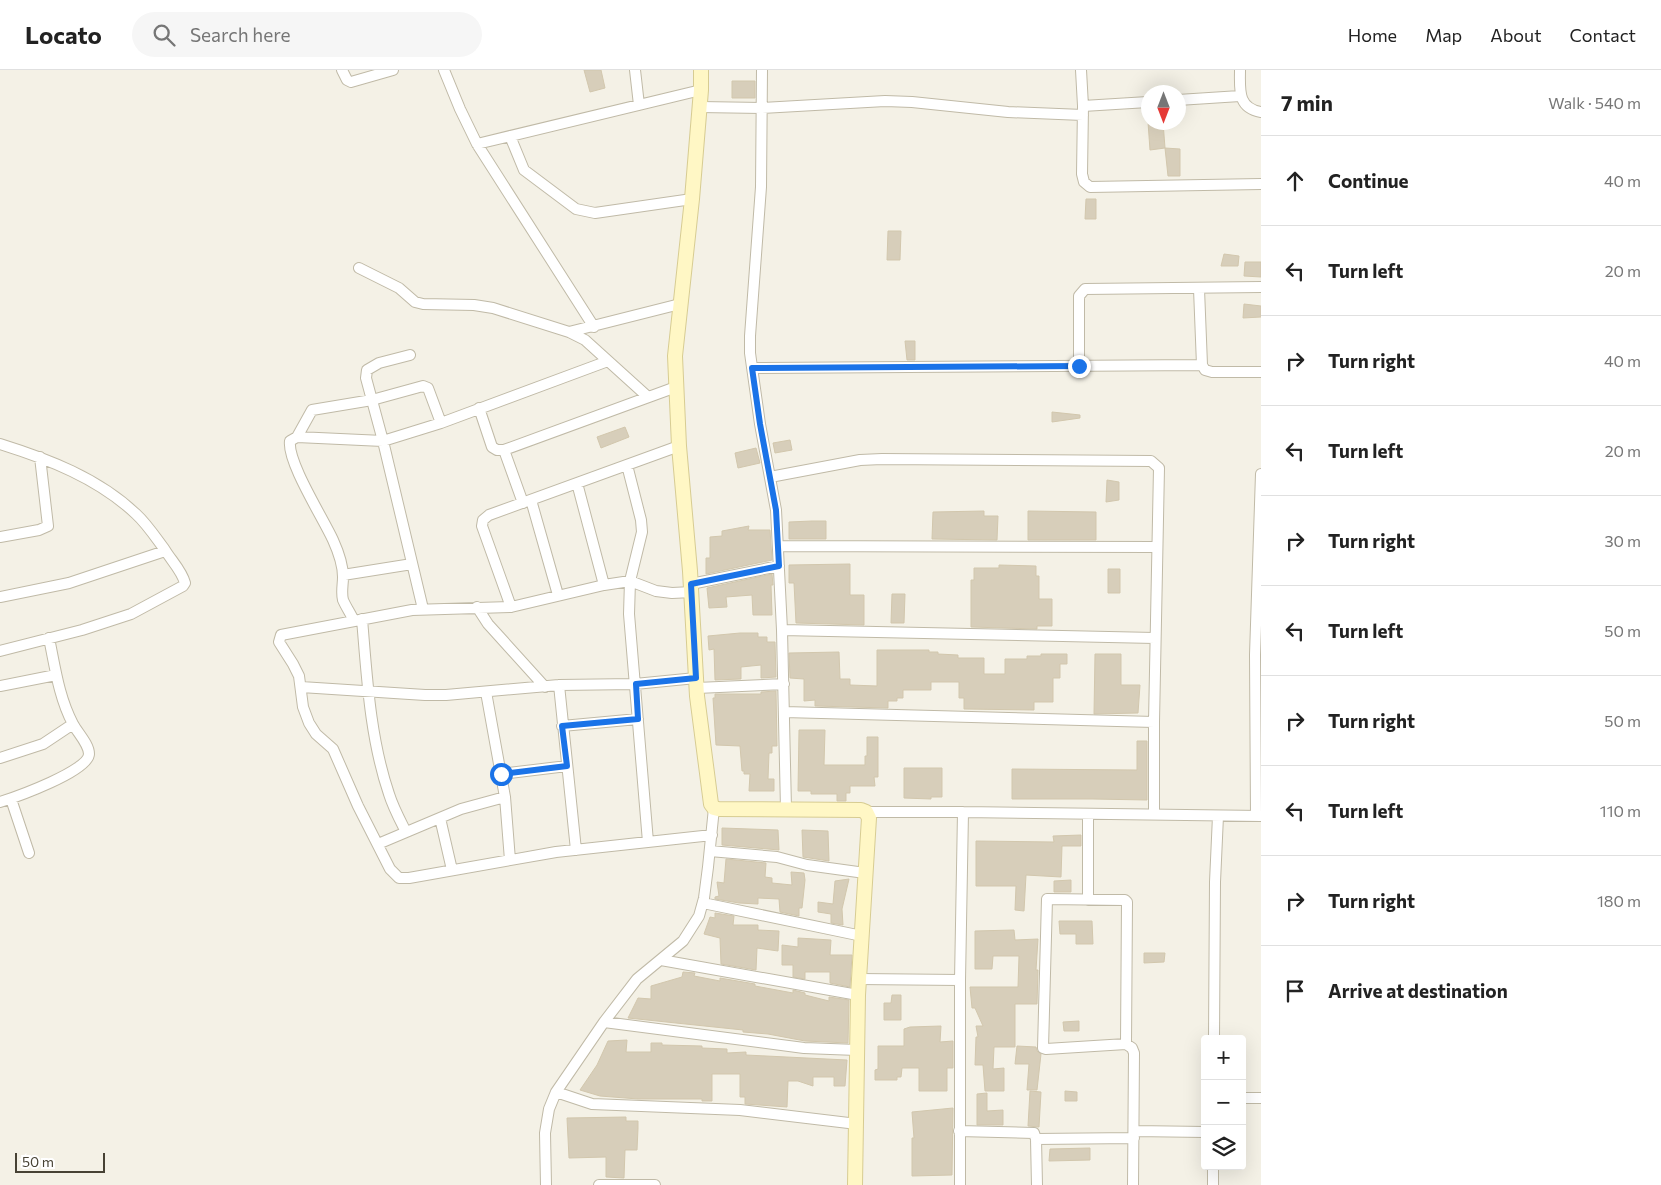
<!DOCTYPE html>
<html lang="en">
<head>
<meta charset="utf-8">
<style>
  body { margin:0; font-family:Commissioner,sans-serif; background:#f6f6f6; color:#222 }
  .controls { position:absolute; right:15px; bottom:15px; display:grid; overflow:hidden; border-radius:5px; box-shadow:0 5px 20px #0002 }
  .controls button { width:45px; height:45px; display:grid; place-items:center; padding:0; border:0; border-bottom:1px solid #e0e0e0; background:#fff; color:#222; font:25px sans-serif }
  .compass { position:absolute; left:1141px; top:15px; width:45px; height:45px; border-radius:50%; background:#fff; box-shadow:0 5px 20px #0002; rotate:180deg }
  .scale { position:absolute; left:15px; bottom:12px; width:90px; box-sizing:border-box; padding-left:5px; border:2px solid #474234; border-top:0; font-size:14px; line-height:18px; white-space:nowrap; color:#474234; -webkit-text-stroke:4px #fff; paint-order:stroke }
  .stop { position:absolute; width:15px; height:15px; margin:-11px; border:4px solid #1a73e8; border-radius:50%; background:#fff }
  .stop.end { background:#1a73e8; border-color:#fff; box-shadow:0 1px 5px #0008 }
  .list { margin:0; padding:0; list-style:none }
  h2 { display:flex; justify-content:space-between; align-items:center; height:65px; margin:0; padding:0 20px; font-size:21px }
  h2 small { font-size:16px; font-weight:400; color:#767676 }
  .list li { display:grid; grid-template-columns:32px 1fr auto; gap:15px; align-items:center; box-sizing:border-box; height:90px; padding:0 20px; border-top:1px solid #e0e0e0 }
  .list b { display:block; font-size:19px; white-space:nowrap }
  .list em { font-size:16px; font-style:normal; color:#767676 }
  .icon { flex:none; width:28px; height:28px; fill:none; stroke:currentColor; stroke-width:2; stroke-linecap:round; stroke-linejoin:round }
  .map { position:relative; flex:none; width:1261px; height:1115px; overflow:hidden }
  header { display:flex; align-items:center; gap:30px; box-sizing:border-box; height:70px; padding:0 25px; background:#fff; border-bottom:1px solid #e0e0e0 }
  header strong { font-size:24px }
  nav { display:flex; gap:28px; margin-inline-start:auto; font-size:18px }
  .search { width:350px; height:45px; background:#f6f6f6; display:flex; align-items:center; gap:12px; box-sizing:border-box; padding:0 18px; border-radius:28px; color:#767676; font-size:19px }
  main { display:flex }
  aside { flex:1; background:#fff }
  .map>svg:first-child { display:block }
  .building { fill:#d7ceba; stroke:#d2c7ad }
  .lines { fill:none; stroke-linecap:round; stroke-linejoin:round }
  .street-casing { stroke:#c0baa7; stroke-width:12 }
  .secondary-casing { stroke:#d7cc92; stroke-width:16 }
  .street { stroke:#fff; stroke-width:10 }
  .secondary { stroke:#fff7c5; stroke-width:14 }
  .route { stroke:#1a73e8; stroke-width:6 }
</style>
</head>
<body>
<header>
<strong>Locato</strong>
<div class="search"><svg class="icon" aria-label="search" viewBox="0 0 24 24"><circle cx="10" cy="10" r="6"/><path d="M15 15l6 6"/></svg>Search here</div>
<nav><a>Home</a><a>Map</a><a>About</a><a>Contact</a></nav>
</header>
<main>
<div class="map">
<svg width="1261" height="1115" viewBox="0 0 1261 1115">
  <rect width="100%" height="100%" fill="#f4f1e6"/>
  <path class="building" d="M584,0H601L605,18L590,22Z
    M732,11H755V28H732Z
    M1148,52H1163L1165,78L1150,80Z
    M1165,78L1180,79V106H1168Z
    M1086,129H1096V149H1085Z
    M888,161H901L900,190H887Z
    M1224,184L1239,186L1238,196H1221Z
    M1245,192H1261V207L1244,206Z
    M1244,234L1261,236V247L1243,248Z
    M905,271H915V290H907Z
    M1052,342L1080,345V348L1052,352Z
    M625,357L629,367L601,378L597,367Z
    M790,370L792,380L775,383L773,373Z
    M756,378L760,393L738,398L735,383Z
    M1107,410L1119,412V430L1106,432Z
    M984,441V446H998L997,470L932,469L933,442Z
    M1028,441L1096,442V470H1028Z
    M812,451H826V469H789V452Z
    M749,456L748,460H770L772,490L706,504V488H710V467L722,466V461Z
    M850,494V525H864V555L796,553L794,513H789V495Z
    M999,495L1036,496V506H1039V529H1052V556H1037V559L971,557V510H974V498H999Z
    M1108,499H1120V523H1108Z
    M772,504L773,515H771L772,545H753L752,525L726,527L727,537L709,538L707,518Z
    M892,524H905L904,553H891Z
    M740,563H758V567H767V572H775L776,607L761,608V595L741,597V609L715,610L714,579L709,580L708,566Z
    M877,580H929V582H938V584L958,585V588H984V604H1005V589H1027V586H1041V584H1067V594H1060V608H1053V632H1034V640L964,639V628H959V612H931V620H903V628H897V631H888V638L815,636V630L804,631V609L790,608L789,583L839,582L840,609H850V615L877,616Z
    M1095,584H1121V615H1140L1138,643L1094,644Z
    M776,621L777,676H772V683H769L768,709H774V721H749L750,704H744V701H742L740,676L716,675L713,628H715V624H761V622Z
    M799,660H825L824,695H865V686H867V667H878V707H874L875,716H850V723H846V731H837V724H811V721H798Z
    M1137,671H1147V730L1093,729H1012V699L1137,700Z
    M904,698H942V727H931V729L904,728Z
    M722,758L778,760L779,780L722,775Z
    M802,760L828,761L829,791L803,787Z
    M1081,765V776H1062L1061,807L1026,805L1024,841L1015,840L1016,816H976V771L1054,772L1053,766Z
    M726,789L766,793L765,807L772,808V813L792,815L791,802L804,803L805,810L802,838H799V846L780,842L779,829L758,828V834L739,833L715,829V827L719,826L717,812L724,813Z
    M849,809L842,839L843,855L831,853V844L818,842V832L833,834L835,811Z
    M1071,810V822H1054V811Z
    M715,843L734,846L733,855H758V860L779,861L778,881L757,878L756,900L721,894L720,868L704,864L710,847L715,848Z
    M1059,851H1092L1093,874H1076V864H1060Z
    M1014,860L1015,870L1038,869L1036,900H1038L1037,934H1015V977H994L993,999L1004,998V1021H985L983,995H975L976,967H978L976,956H983L975,938H972L970,917H1018L1019,886H993L992,899H975V861Z
    M798,868L831,870L830,885H852L850,917L830,913V902H805V909L793,907V895H782V875L798,877Z
    M1144,883H1165L1164,892L1144,893Z
    M683,902L695,903L694,906L720,911V908L755,914V916L793,923V920L805,923V925L829,931V927L849,930L848,973L805,971L768,964L743,962V960L628,948L638,928L651,929V916L682,907Z
    M892,925H901V950H884V933H891Z
    M1079,951V961H1064L1063,952Z
    M941,956L940,972L953,971V998H947V1021H919V998H902L901,1007H897V1010H875V1000L878,999V976H904V959L910,957Z
    M627,970L626,982H651V973H662V975L702,976V978L727,979V983L746,982V985L847,990L845,1016H834V1007H813V1016L798,1011H788L787,1037L745,1034V1027H740V1004H712V1031H702V1029H638L600,1026L580,1020L597,995L608,971Z
    M1017,976L1036,977L1037,981L1041,984L1037,1020H1027L1029,994H1015Z
    M1030,1021L1041,1022L1039,1057L1028,1056Z
    M1065,1021L1077,1022V1031H1065Z
    M987,1023V1041L1003,1040V1055H977V1024Z
    M953,1038L952,1105L912,1106V1068H914L912,1042Z
    M626,1047V1051H638V1058L637,1080H625L624,1108L606,1107V1087L569,1088L567,1048Z
    M1090,1078V1090L1049,1091L1050,1079Z"/>
  <g class="lines">
    <g class="street-casing">
      <path id="street" d="M342,0L347,10L351,12L393,0
        M444,0L460,39L477,74L594,257
        M635,0L639,35
        M762,0L761,117L750,266V283L760,354L776,440L782,560L786,739
        M1081,0L1083,36L1082,104L1084,112L1090,117L1261,114
        M1240,0C1240,19 1237,38 1261,42
        M1178,30L1240,26
        M1083,36L1148,32
        M700,37L762,38L885,31L912,32L1008,42L1083,45
        M510,66L524,100L576,139L595,143L692,129
        M477,74L701,20
        M359,198L399,218L415,232L423,234L474,235L493,238L569,262L585,270L648,327
        M1199,219L1202,295L1205,300L1212,302H1261
        M569,262L680,234
        M410,285L379,293L367,300L366,308L383,371L423,539
        M1079,296V226L1085,219L1261,217
        M752,298L1202,295
        M479,338L492,377L497,380H504L676,317
        M297,367L312,340L372,330L423,316L428,318L441,353
        M0,374C48,389 98,408 136,444C147,454 156,468 165,480C171,490 182,501 185,513L183,516L131,544L82,560L0,581
        M504,380L523,433
        M627,395L641,450L642,462L630,511L629,544L648,772
        M770,407L860,390L882,389L1151,391L1159,398L1154,652V745
        M577,413L604,515
        M531,430L558,525
        M0,467L39,460L48,456L40,387
        M778,476L1157,477
        M343,505L412,494
        M691,514L779,496
        M692,522L672,523L656,521L630,511L604,515L511,537L412,540L281,565L279,572L293,594L299,606L303,637L309,653L316,664L333,679L358,736L390,799L399,808H409L556,782L712,765
        M0,527L69,513L165,481
        M477,537L488,554L545,617
        M511,537L482,456L483,450L489,445L679,376
        M362,549C367,608 370,668 389,724C393,737 400,750 406,762
        M354,551C351,544 346,537 343,530C341,522 343,515 343,507C343,494 338,481 333,470C323,448 287,392 290,371L297,367L383,371L441,353L608,291
        M782,560L1155,568
        M559,615L576,780
        M0,616L56,605
        M301,617L425,625H446L559,615L635,614L696,608
        M697,618L784,614
        M486,622L505,727L510,790
        M784,642L1154,652
        M562,656L638,649
        M0,688L43,674L73,654
        M501,704L567,696
        M11,729L29,783
        M0,732C16,727 89,701 89,684C89,674 77,662 73,654C59,628 55,597 49,568
        M866,742H963L1261,746
        M1088,744V830
        M1256,746L1255,585L1261,404
        M440,748L452,800
        M378,774L461,739L505,727
        M710,781L777,787L807,795L865,803
        M703,833L862,866
        M661,890L858,925
        M859,909L960,910
        M604,952L804,978L857,980
        M1214,969L1215,812L1218,746
        M1126,974L1127,832L1125,830L1047,829L1043,978L1046,979L1126,974L1132,978L1134,983L1133,1115
        M556,1022L592,1034L740,1040L857,1054
        M1242,1028H1261
        M959,1061L1034,1063L1036,1069L1037,1115
        M1134,1061L1205,1062
        M1036,1069L1134,1068
        M546,1115L545,1063L549,1039L556,1022L604,952L637,909L683,871L699,846L704,828L708,797L714,738
        M599,1115H655
        M960,1115V910L963,742
        M1213,1115V1096"/>
    </g>
    <g class="secondary-casing">
      <path id="secondary" d="M701,0V20L692,129L675,286L679,376L690,501L697,626L711,734L714,738L718,739L861,740L866,742L869,748L858,925L855,1115"/>
    </g>
    <use href="#street" class="street"/>
    <use href="#secondary" class="secondary"/>
  </g>
  <g class="lines">
    <path class="route" d="M501,704L567,696L562,656L638,649L636,614L696,608L691,514L779,496L776,440L760,354L752,298L1079,296"/>
  </g>
</svg>
<div class="controls">
<button>+</button>
<button>−</button>
<button><svg class="icon" aria-label="layers" viewBox="0 0 24 24"><path d="M12 4l9 5-9 5-9-5zM3 14l9 5 9-5"/></svg></button>
</div>
<svg class="compass" viewBox="-18 -18 36 36"><path d="M0-13l5 13h-10z" fill="#e53935"/><path d="M0 13l5-13h-10z" fill="#767676"/></svg>
<div class="scale">50 m</div>
<div class="stop" style="left:501px;top:704px"></div>
<div class="stop end" style="left:1079px;top:296px"></div>
</div>
<aside>
<h2>7 min<small>Walk · 540 m</small></h2>
<ul class="list">
<li><svg class="icon" aria-label="ahead" viewBox="0 0 24 24"><path d="M12 20V5M6 11l6-6 6 6"/></svg><div><b>Continue</b></div><em>40 m</em></li>
<li><svg class="icon" aria-label="left" viewBox="0 0 24 24"><path d="M17 20v-9H6M10 6l-5 5 5 5"/></svg><div><b>Turn left</b></div><em>20 m</em></li>
<li><svg class="icon" aria-label="right" viewBox="0 0 24 24"><path d="M7 20v-9h11M14 6l5 5-5 5"/></svg><div><b>Turn right</b></div><em>40 m</em></li>
<li><svg class="icon" aria-label="left" viewBox="0 0 24 24"><path d="M17 20v-9H6M10 6l-5 5 5 5"/></svg><div><b>Turn left</b></div><em>20 m</em></li>
<li><svg class="icon" aria-label="right" viewBox="0 0 24 24"><path d="M7 20v-9h11M14 6l5 5-5 5"/></svg><div><b>Turn right</b></div><em>30 m</em></li>
<li><svg class="icon" aria-label="left" viewBox="0 0 24 24"><path d="M17 20v-9H6M10 6l-5 5 5 5"/></svg><div><b>Turn left</b></div><em>50 m</em></li>
<li><svg class="icon" aria-label="right" viewBox="0 0 24 24"><path d="M7 20v-9h11M14 6l5 5-5 5"/></svg><div><b>Turn right</b></div><em>50 m</em></li>
<li><svg class="icon" aria-label="left" viewBox="0 0 24 24"><path d="M17 20v-9H6M10 6l-5 5 5 5"/></svg><div><b>Turn left</b></div><em>110 m</em></li>
<li><svg class="icon" aria-label="right" viewBox="0 0 24 24"><path d="M7 20v-9h11M14 6l5 5-5 5"/></svg><div><b>Turn right</b></div><em>180 m</em></li>
<li><svg class="icon" aria-label="arrive" viewBox="0 0 24 24"><path d="M6 21V4h12l-3 4 3 4H6"/></svg><div><b>Arrive at destination</b></div></li>
</ul>
</aside>
</main>
</body>
</html>
